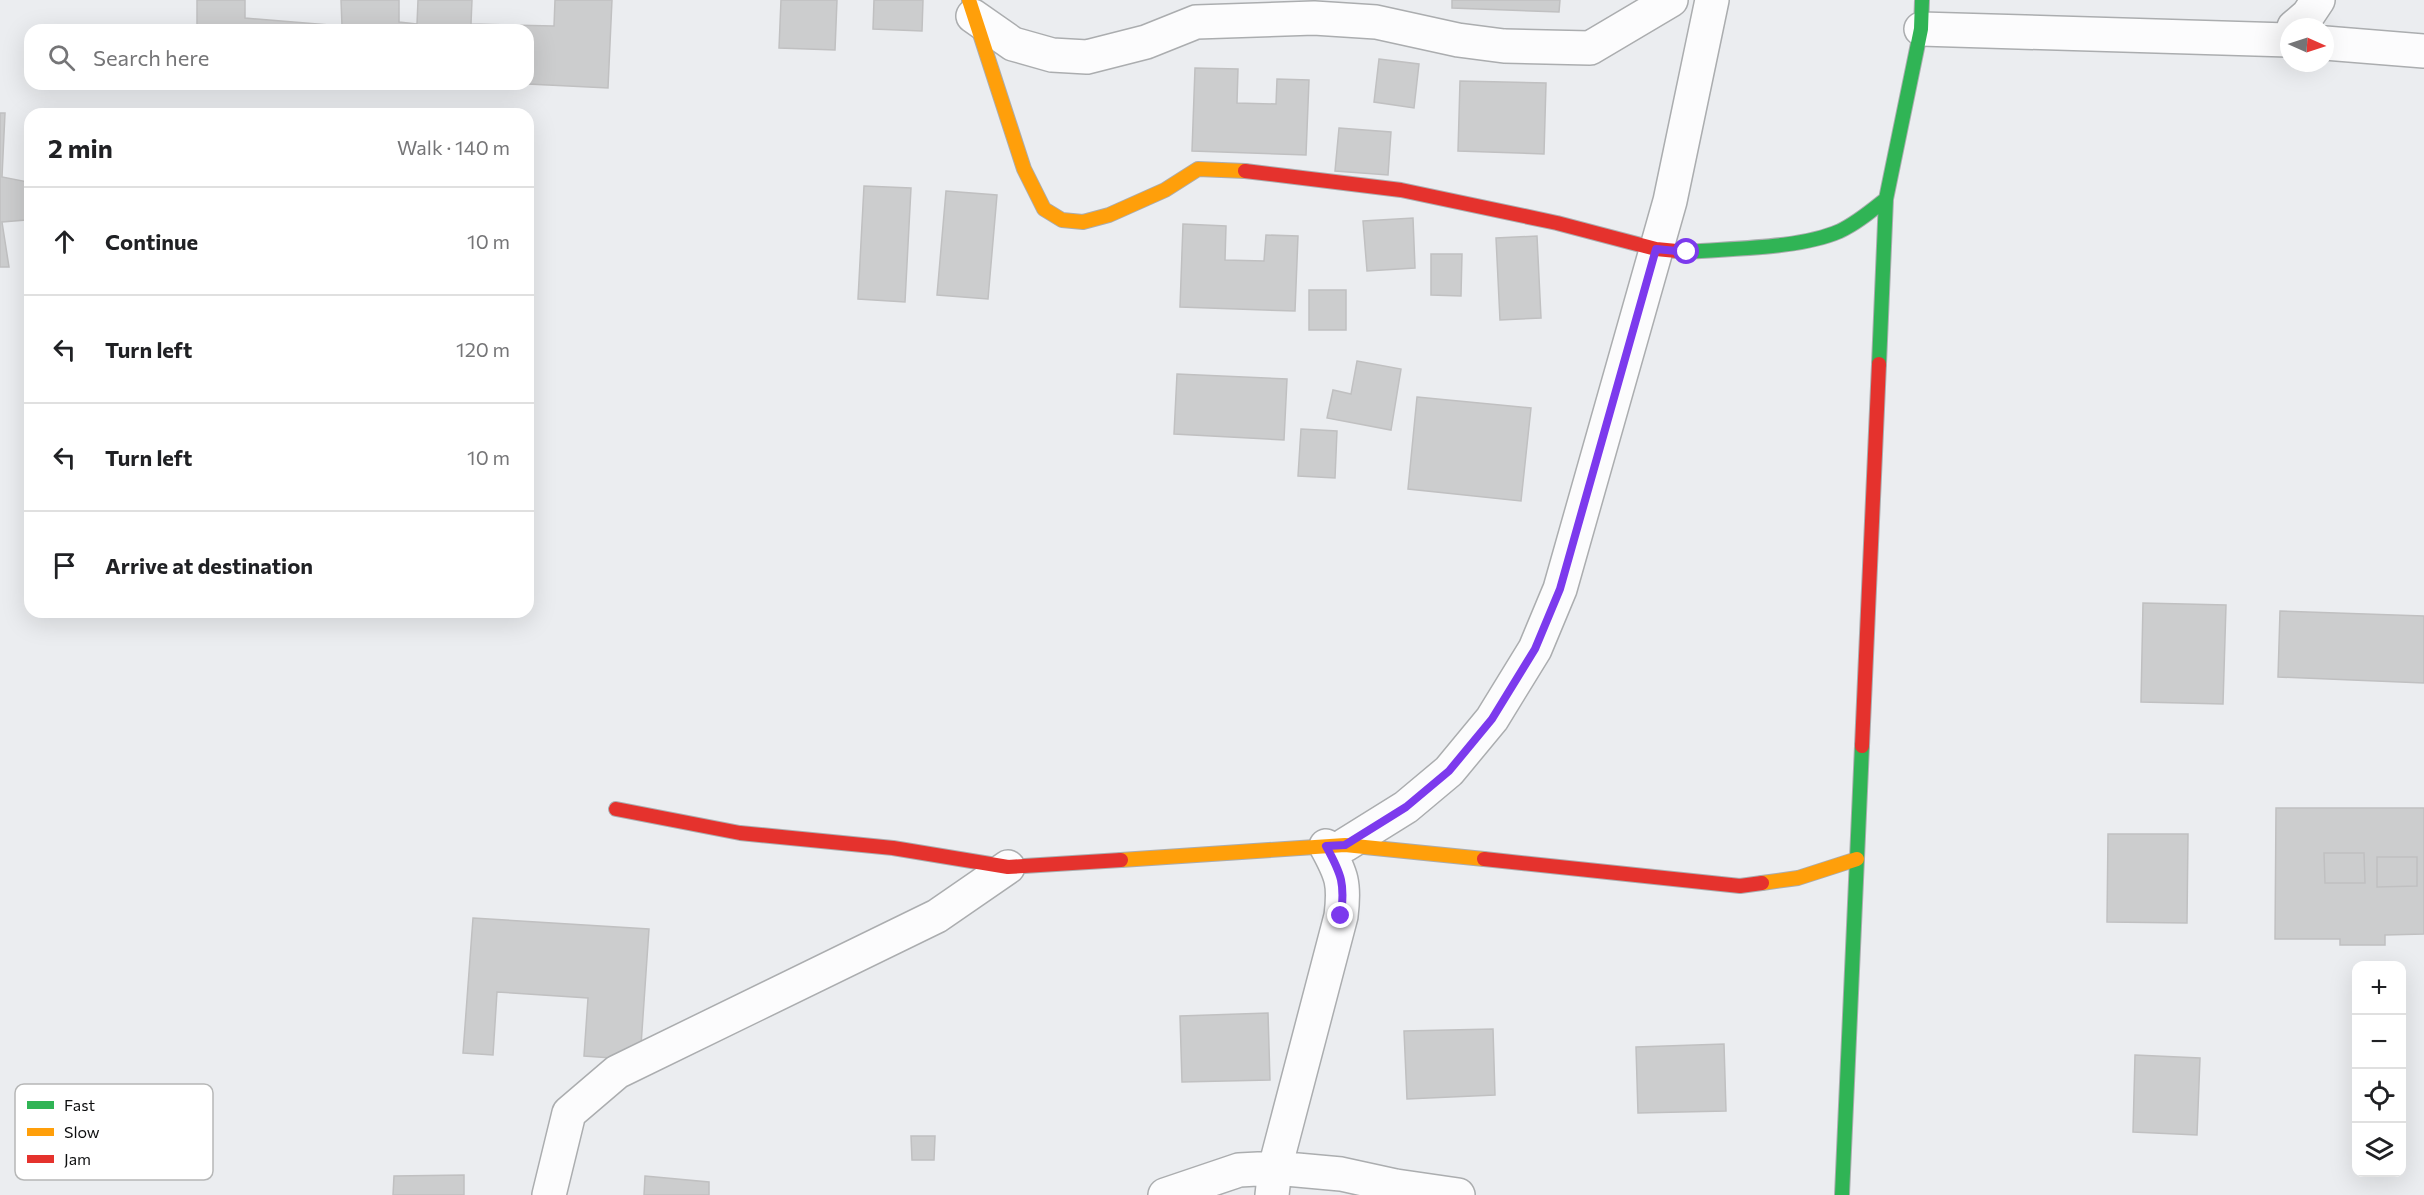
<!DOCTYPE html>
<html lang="en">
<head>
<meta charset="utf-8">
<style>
  body { margin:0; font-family:Commissioner,sans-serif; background:#f2f2f2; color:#202124 }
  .controls { position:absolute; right:18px; bottom:18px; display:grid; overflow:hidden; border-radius:12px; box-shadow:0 6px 24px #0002 }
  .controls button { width:54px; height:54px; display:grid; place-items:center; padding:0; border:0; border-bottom:2px solid #e0e0e0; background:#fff; color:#202124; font:30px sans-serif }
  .compass { position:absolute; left:2280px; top:18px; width:54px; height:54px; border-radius:50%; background:#fff; box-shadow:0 6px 24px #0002; rotate:93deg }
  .stop { position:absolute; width:18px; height:18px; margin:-14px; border:4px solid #7c3aed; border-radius:50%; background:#fff }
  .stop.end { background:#7c3aed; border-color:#fff; box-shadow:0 2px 6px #0008 }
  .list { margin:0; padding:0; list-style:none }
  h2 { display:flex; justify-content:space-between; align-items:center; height:78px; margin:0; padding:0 24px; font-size:26px }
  h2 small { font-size:20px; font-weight:400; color:#757577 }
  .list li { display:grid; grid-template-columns:39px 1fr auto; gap:18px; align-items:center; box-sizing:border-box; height:108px; padding:0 24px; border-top:2px solid #e0e0e0 }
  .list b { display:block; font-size:22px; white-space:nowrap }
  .list em { font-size:20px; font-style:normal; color:#757577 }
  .icon { flex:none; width:33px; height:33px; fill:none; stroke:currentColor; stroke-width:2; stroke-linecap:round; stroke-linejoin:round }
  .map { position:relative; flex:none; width:2424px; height:1195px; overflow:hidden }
  .search { position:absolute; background:#fff; box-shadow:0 6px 24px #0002; left:24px; top:24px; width:510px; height:66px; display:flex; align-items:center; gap:15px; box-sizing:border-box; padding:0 21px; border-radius:18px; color:#757577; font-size:22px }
  .panel { position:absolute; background:#fff; box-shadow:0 6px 24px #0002; left:24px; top:108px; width:510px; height:510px; border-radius:18px }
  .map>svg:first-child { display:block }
  .building { fill:#cccdce; stroke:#c0c0c1; stroke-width:1.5; fill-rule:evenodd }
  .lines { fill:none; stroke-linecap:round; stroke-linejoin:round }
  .street-casing { stroke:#abadaf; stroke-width:36 }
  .fast-casing { stroke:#abadaf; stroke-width:16 }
  .slow-casing { stroke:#abadaf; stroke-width:16 }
  .jam-casing { stroke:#abadaf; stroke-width:16 }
  .street { stroke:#fcfcfd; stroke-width:33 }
  .fast { stroke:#30b455; stroke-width:14 }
  .slow { stroke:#ff9f0a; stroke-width:14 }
  .jam { stroke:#e5322d; stroke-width:14 }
  .route { stroke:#7c3aed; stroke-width:8 }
  .key { fill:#fff; stroke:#b6b7b7; stroke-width:1.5 }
  .key-label { font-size:16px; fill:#0d0e0f }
</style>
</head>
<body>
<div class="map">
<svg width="2424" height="1195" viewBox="0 0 2424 1195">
  <rect width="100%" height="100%" fill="#ebedf0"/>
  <path class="building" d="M197,0H245V18L342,26L341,0H399V22L417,24L418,0H472L471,24L554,26L555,0H612L608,88L528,84V30H197Z
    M781,0H837L835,50L779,48Z
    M874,0H923L922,31L873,29Z
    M1452,0H1560L1559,12L1452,8Z
    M1379,59L1419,64L1414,108L1374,102Z
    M1195,68L1238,69L1237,103L1276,104L1277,79L1309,80L1306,155L1192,151Z
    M1460,81L1546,83L1544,154L1458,151Z
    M0,113H5L2,177L28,182L26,220L2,222L9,267H0Z
    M1339,128L1391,132L1388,175L1335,171Z
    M864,186L911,188L905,302L858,299Z
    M946,191L997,195L988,299L937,295Z
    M1413,218L1415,268L1367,271L1363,221Z
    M1183,224L1226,226L1225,260L1264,261L1266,235L1298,236L1295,311L1180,307Z
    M1537,236L1541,318L1500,320L1496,238Z
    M1431,254H1462L1461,296L1431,295Z
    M1309,290H1346V330H1309Z
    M1357,361L1401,369L1391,430L1327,418L1333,390L1351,394Z
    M1177,374L1287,379L1284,440L1174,434Z
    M1417,397L1531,408L1521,501L1408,489Z
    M1301,429L1337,431L1335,478L1298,476Z
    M2143,603L2226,605L2223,704L2141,702Z
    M2280,611L2424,616V683L2278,677Z
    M2276,808H2424V934L2385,935V945H2340V939H2275ZM2324,853H2364L2365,883H2325ZM2377,857H2417V886L2377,887Z
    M2108,834H2188L2187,923L2107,922Z
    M2324,853H2364L2365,883H2325Z
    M2377,857H2417V886L2377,887Z
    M473,918L649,929L640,1060L584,1056L588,998L497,992L493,1055L463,1053Z
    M1268,1013L1270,1080L1182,1082L1180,1016Z
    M1493,1029L1495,1095L1407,1099L1404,1031Z
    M1724,1044L1726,1111L1638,1113L1636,1047Z
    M2135,1055L2200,1058L2197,1135L2133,1132Z
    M911,1136H935L934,1160H912Z
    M464,1175V1195H393L394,1176Z
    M645,1176L709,1182V1195H644Z"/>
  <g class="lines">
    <g class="street-casing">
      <path id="street" d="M973,16L1013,44L1052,55L1087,57L1146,42L1196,22L1314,18L1376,22L1458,40L1504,46L1590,48L1671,0
        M2294,27L2308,15L2318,0
        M1921,29L2289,40
        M2325,43L2424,51
        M1345,845L1406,807L1449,771L1492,719L1535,649L1560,589L1670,201L1712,0
        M549,1195L569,1113L617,1072L937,916L1008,867
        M1165,1195L1239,1170L1275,1168L1341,1174L1396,1186L1458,1195
        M1272,1195L1275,1168L1341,916C1345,884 1342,875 1326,846"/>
    </g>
    <g class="fast-casing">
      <path id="fast" d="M1687,252C1732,248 1799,249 1840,231C1857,223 1871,211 1886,199
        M1879,364L1886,199L1921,29L1922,0
        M1842,1195L1862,746"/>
    </g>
    <g class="slow-casing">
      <path id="slow" d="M969,0L1024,169L1044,209L1062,220L1083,222L1109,215L1165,190L1198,169L1245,171
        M1121,860L1345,845L1484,859
        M1762,883L1798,878L1857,859"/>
    </g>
    <g class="jam-casing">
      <path id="jam" d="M1245,171L1401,190L1557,223L1656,249L1687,252
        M1862,746L1879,364
        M616,809L740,833L893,848L1008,867L1121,860
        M1484,859L1740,886L1762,883"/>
    </g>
    <use href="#street" class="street"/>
    <use href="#fast" class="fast"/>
    <use href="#slow" class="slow"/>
    <use href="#jam" class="jam"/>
  </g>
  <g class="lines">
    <path class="route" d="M1341,916C1345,884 1342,875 1326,846L1345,845L1406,807L1449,771L1492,719L1535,649L1560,589L1656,249L1687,252"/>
  </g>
  <rect x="15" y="1084" width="198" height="96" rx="9" class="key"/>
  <rect x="27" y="1101" width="27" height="8" fill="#30b455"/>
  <rect x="27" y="1128" width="27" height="8" fill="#ff9f0a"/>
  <rect x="27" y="1155" width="27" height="8" fill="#e5322d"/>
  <g class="key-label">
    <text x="64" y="1111">Fast</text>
    <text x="64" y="1138">Slow</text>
    <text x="64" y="1165">Jam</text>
  </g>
</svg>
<div class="controls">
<button>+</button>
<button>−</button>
<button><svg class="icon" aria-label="locate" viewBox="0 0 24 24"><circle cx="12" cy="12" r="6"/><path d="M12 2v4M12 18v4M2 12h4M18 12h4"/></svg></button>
<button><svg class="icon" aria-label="layers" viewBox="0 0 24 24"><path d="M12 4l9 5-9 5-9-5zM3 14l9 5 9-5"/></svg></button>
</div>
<svg class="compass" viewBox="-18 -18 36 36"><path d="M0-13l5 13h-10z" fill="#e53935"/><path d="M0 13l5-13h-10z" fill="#757577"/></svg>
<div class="stop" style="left:1687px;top:252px"></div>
<div class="stop end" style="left:1341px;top:916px"></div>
<div class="search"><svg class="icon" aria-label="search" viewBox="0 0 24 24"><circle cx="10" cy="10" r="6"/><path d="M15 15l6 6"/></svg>Search here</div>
<section class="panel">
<h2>2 min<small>Walk · 140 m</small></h2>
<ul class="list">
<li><svg class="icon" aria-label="ahead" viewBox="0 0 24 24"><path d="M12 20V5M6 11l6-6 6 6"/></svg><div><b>Continue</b></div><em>10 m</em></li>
<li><svg class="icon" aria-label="left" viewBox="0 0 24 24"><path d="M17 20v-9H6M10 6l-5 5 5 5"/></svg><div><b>Turn left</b></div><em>120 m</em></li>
<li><svg class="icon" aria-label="left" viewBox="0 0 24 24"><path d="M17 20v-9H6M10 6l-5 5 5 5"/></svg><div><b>Turn left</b></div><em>10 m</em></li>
<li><svg class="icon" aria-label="arrive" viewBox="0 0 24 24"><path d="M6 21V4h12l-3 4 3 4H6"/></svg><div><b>Arrive at destination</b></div></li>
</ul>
</section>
</div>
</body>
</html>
